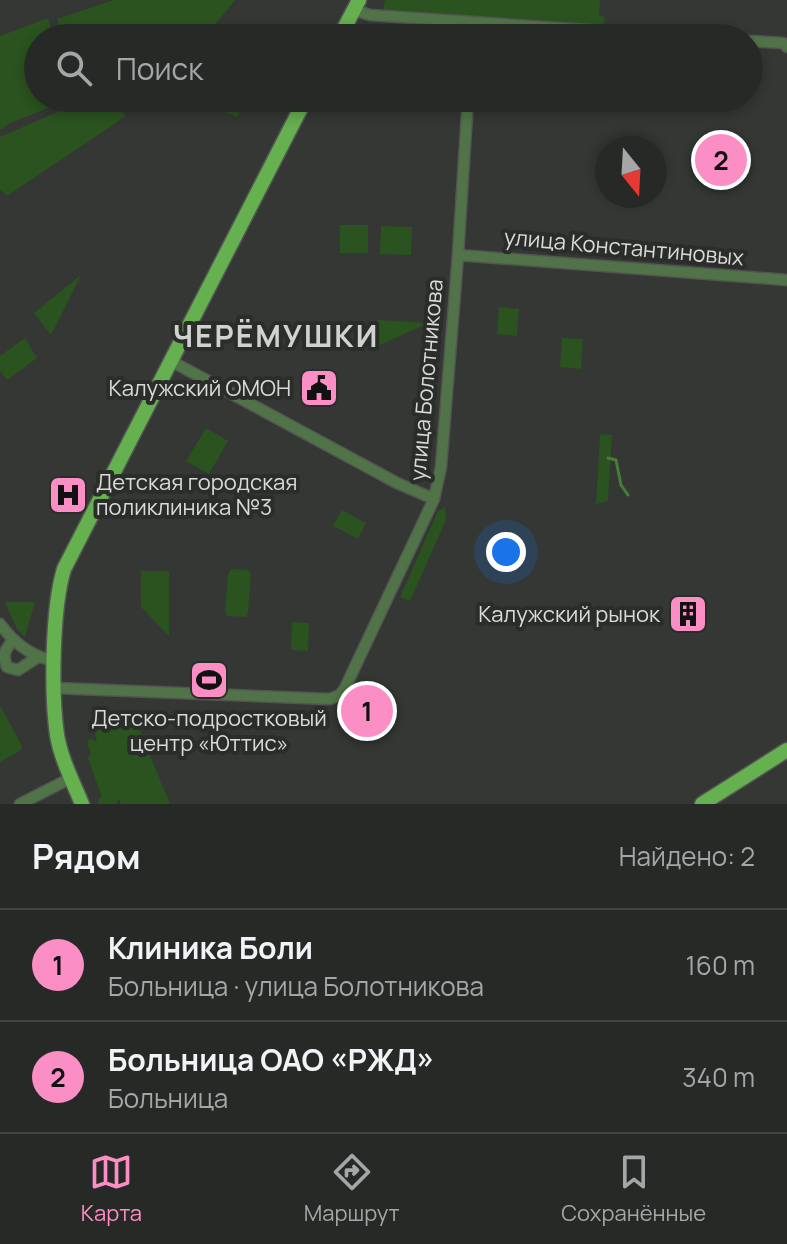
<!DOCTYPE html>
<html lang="ru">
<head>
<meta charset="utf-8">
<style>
  body { margin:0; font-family:Manrope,sans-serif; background:#333533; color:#f1f3f6 }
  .compass { position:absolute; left:595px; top:136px; width:72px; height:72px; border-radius:50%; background:#272927; box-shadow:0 4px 12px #0003; rotate:162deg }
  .you { position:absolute; left:506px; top:552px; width:28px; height:28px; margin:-20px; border:6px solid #fff; border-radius:50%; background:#1a73e8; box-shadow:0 0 0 12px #1a73e833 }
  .badge { display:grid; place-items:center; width:52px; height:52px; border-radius:50%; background:#fb8fc5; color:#111; font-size:26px; font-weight:700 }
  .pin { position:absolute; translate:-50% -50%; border:4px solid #fff; box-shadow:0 2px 8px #0006 }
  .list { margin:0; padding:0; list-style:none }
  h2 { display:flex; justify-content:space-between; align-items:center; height:104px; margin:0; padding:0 32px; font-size:34px }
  h2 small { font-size:26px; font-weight:400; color:#a4a6a7 }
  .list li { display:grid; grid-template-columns:52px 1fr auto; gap:24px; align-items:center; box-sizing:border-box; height:112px; padding:0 32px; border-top:2px solid #434544 }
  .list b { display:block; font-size:30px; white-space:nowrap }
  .list p { margin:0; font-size:26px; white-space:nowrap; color:#a4a6a7 }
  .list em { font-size:26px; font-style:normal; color:#a4a6a7 }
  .icon { flex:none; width:44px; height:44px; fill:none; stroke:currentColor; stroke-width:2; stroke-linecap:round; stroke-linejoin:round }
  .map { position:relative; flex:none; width:787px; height:804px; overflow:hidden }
  .search { position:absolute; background:#272927; box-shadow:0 4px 12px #0003; left:24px; right:24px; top:24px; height:88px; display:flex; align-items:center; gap:20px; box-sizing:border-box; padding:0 28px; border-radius:44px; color:#a4a6a7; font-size:30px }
  .sheet { height:328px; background:#272927 }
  nav { display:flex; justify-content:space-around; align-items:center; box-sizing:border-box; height:112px; border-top:2px solid #434544; background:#272927; font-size:22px; color:#a4a6a7 }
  nav a { display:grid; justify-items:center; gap:4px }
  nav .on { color:#fb8fc5 }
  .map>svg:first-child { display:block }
  .green { fill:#2a531f }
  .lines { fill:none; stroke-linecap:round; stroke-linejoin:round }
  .stream { stroke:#467e36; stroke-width:3 }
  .minor-casing { stroke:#525552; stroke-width:13 }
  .major-casing { stroke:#525552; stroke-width:17 }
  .minor { stroke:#507447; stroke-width:10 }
  .major { stroke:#65b04f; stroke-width:14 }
  .labels { text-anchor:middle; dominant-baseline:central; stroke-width:8; stroke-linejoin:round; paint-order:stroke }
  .street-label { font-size:22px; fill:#dadbd9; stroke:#2a2d2a }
  .poi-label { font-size:22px; fill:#dadbd9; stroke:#2a2d2a; text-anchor:end }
  .district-label { font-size:30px; font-weight:bold; letter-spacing:2px; fill:#cfd2ce; stroke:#2a2d2a }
</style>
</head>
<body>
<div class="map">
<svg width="787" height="804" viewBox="0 0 787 804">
  <rect width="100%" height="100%" fill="#343734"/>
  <path class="green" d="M114,0H235L204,38H63L57,19Z
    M385,0H600L599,15L605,17L603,27L383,12Z
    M48,18L54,38H38V98H73L10,123L0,130V36Z
    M80,98H140L121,111L126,116L7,196L0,189V137L80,102Z
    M215,98H245L237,117L211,107Z
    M340,225H368V253H340Z
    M381,226L412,227L411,255L380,254Z
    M81,275L51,335L34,313Z
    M499,307L519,309L517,336L497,334Z
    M377,320L428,323L374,348Z
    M25,338L37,358L7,380L0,371V356Z
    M562,338L583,339L581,369L560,367Z
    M206,428L228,441L209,474L186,461Z
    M600,434L612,435L608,501L596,504Z
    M445,507L446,520L410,601L400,597L438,511Z
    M342,510L366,523L358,539L333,526Z
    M231,569L249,570L251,575L248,613L246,617L227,616L225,612L228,574Z
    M141,571H169V636L141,607Z
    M5,602H35L25,637L17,629Z
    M292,622L309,623L308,651L291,650Z
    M0,705L22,746L20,751L0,762Z
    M116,713L131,715L136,721L170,804H121L118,798L117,804H97L101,795L88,758L91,753L87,743L90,738L97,742C91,724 100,718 116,713Z"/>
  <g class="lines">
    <path class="stream" d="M608,458L616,460L621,485L628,495"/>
    <g class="minor-casing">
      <path id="minor" d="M354,10L370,15L706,38
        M471,38L472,22
        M749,41L783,43L787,47
        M458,255L787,280
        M171,361L397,483L434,499
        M0,624C14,643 32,657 55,661
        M13,640C5,650 2,654 7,667L18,670L38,657
        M55,688L330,699L340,695L345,688L434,499L441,467L458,255L468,98
        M20,804L71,778"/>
    </g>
    <g class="major-casing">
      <path id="major" d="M339,38L359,0
        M82,804C73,782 61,759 57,735C51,693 52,609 64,569L306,98
        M702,804L787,750"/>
    </g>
    <use href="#minor" class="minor"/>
    <use href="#major" class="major"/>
  </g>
  <defs>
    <g id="civic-square" transform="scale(2)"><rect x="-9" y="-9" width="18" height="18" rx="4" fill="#fb8fc5" stroke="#2a2d2a"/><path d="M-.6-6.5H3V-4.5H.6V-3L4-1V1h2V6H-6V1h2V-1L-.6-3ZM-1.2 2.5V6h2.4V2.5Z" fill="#111"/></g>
    <g id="hospital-square" transform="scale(2)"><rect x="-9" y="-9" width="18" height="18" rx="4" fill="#fb8fc5" stroke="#2a2d2a"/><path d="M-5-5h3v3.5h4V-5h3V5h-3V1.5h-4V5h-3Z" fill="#111"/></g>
    <g id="building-square" transform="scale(2)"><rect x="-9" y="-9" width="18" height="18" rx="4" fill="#fb8fc5" stroke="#2a2d2a"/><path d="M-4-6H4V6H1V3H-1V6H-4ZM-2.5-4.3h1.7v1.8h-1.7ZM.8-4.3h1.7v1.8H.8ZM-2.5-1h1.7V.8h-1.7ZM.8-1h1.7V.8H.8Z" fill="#111"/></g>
    <g id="stadium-square" transform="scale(2)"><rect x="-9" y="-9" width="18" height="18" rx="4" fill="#fb8fc5" stroke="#2a2d2a"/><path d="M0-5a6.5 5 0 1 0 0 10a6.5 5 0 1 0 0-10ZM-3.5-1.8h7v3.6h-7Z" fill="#111"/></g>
  </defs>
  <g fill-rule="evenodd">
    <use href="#civic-square" x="319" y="388"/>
    <use href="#hospital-square" x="68" y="495"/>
    <use href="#building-square" x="688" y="614"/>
    <use href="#stadium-square" x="209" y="680"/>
  </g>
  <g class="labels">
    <g class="street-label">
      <text transform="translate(624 247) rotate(5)">улица Константиновых</text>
      <text transform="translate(426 380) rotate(-85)">улица Болотникова</text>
    </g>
    <g class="poi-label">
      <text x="291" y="388">Калужский ОМОН</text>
      <text x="96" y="482" text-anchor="start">Детская городская<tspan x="96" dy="25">поликлиника №3</tspan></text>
      <text x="660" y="614">Калужский рынок</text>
      <text x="209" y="718" text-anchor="middle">Детско-подростковый<tspan x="209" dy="25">центр «Юттис»</tspan></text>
    </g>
    <g class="district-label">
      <text x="276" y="335">ЧЕРЁМУШКИ</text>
    </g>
  </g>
</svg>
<svg class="compass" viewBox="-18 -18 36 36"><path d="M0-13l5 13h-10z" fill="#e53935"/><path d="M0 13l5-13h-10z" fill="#a4a6a7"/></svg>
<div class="you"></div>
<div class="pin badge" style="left:367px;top:711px">1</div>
<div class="pin badge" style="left:721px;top:160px">2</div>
<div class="search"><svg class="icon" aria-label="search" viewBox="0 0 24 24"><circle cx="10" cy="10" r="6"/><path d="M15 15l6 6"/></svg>Поиск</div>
</div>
<section class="sheet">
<h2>Рядом<small>Найдено: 2</small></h2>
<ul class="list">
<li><span class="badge">1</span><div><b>Клиника Боли</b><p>Больница · улица Болотникова</p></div><em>160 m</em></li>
<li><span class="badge">2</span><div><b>Больница ОАО «РЖД»</b><p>Больница</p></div><em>340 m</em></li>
</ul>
</section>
<nav>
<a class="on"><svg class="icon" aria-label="map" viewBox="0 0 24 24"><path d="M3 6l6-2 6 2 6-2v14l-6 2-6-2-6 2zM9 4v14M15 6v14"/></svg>Карта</a>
<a><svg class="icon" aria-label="directions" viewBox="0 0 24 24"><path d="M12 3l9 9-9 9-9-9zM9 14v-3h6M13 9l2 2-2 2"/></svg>Маршрут</a>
<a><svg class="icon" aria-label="saved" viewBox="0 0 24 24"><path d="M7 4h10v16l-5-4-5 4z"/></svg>Сохранённые</a>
</nav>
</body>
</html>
